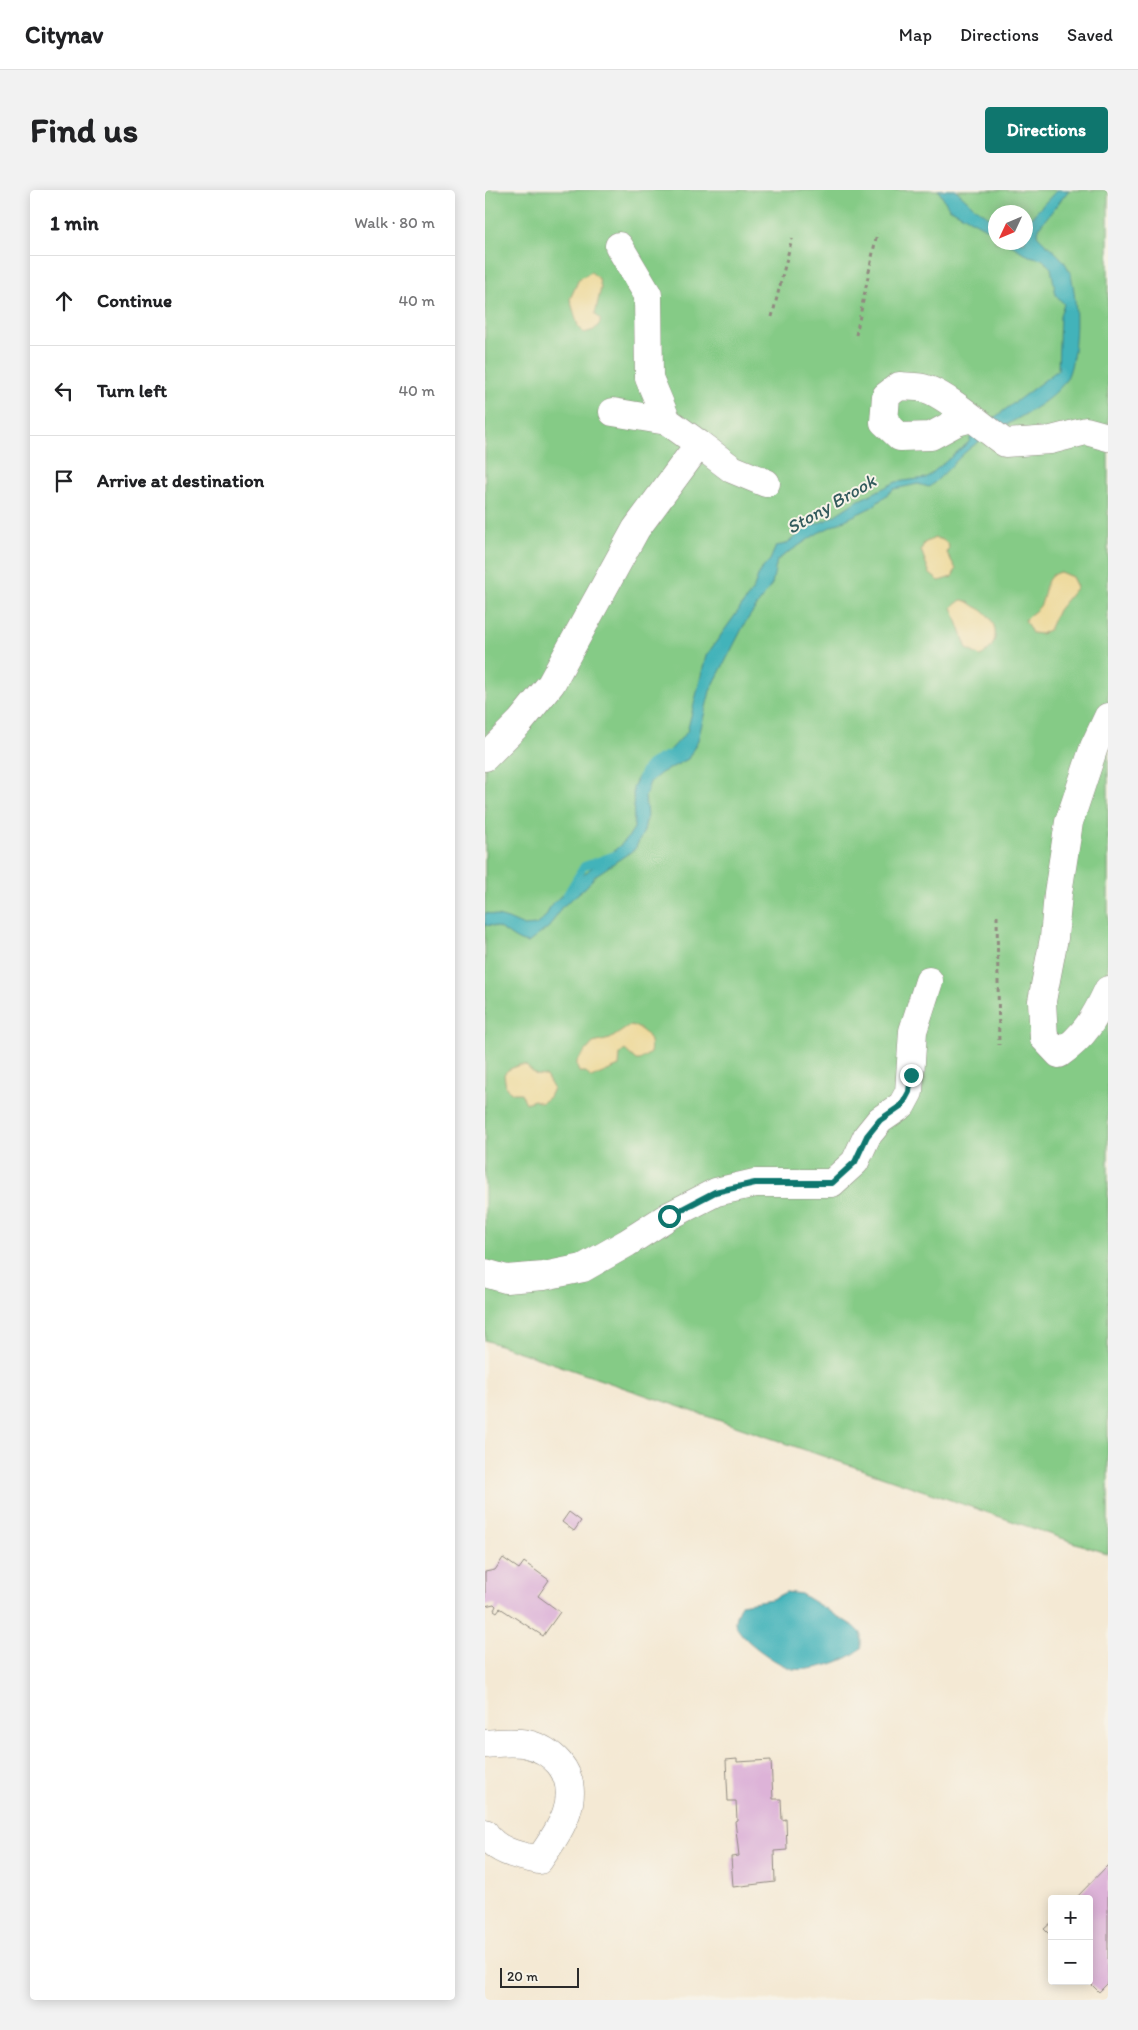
<!DOCTYPE html>
<html lang="en">
<head>
<meta charset="utf-8">
<style>
  body { margin:0; font-family:Itim,sans-serif; background:#f2f2f2; color:#202124 }
  .controls { position:absolute; right:15px; bottom:15px; display:grid; overflow:hidden; border-radius:5px; box-shadow:0 2px 12px #0003 }
  .controls button { width:45px; height:45px; display:grid; place-items:center; padding:0; border:0; border-bottom:1px solid #e0e0e0; background:#fff; color:#202124; font:25px sans-serif }
  .compass { position:absolute; left:503px; top:15px; width:45px; height:45px; border-radius:50%; background:#fff; box-shadow:0 2px 12px #0003; rotate:226deg }
  .scale { position:absolute; left:15px; bottom:12px; width:79px; box-sizing:border-box; padding-left:5px; border:2px solid #2b2b2b; border-top:0; font-size:14px; line-height:18px; white-space:nowrap; color:#2b2b2b; -webkit-text-stroke:4px #f7f3e8; paint-order:stroke }
  .stop { position:absolute; width:15px; height:15px; margin:-11px; border:4px solid #0f766e; border-radius:50%; background:#fff }
  .stop.end { background:#0f766e; border-color:#fff; box-shadow:0 1px 5px #0008 }
  .list { margin:0; padding:0; list-style:none }
  h2 { display:flex; justify-content:space-between; align-items:center; height:65px; margin:0; padding:0 20px; font-size:21px }
  h2 small { font-size:16px; font-weight:400; color:#757577 }
  .list li { display:grid; grid-template-columns:32px 1fr auto; gap:15px; align-items:center; box-sizing:border-box; height:90px; padding:0 20px; border-top:1px solid #e0e0e0 }
  .list b { display:block; font-size:19px; white-space:nowrap }
  .list em { font-size:16px; font-style:normal; color:#757577 }
  .icon { flex:none; width:28px; height:28px; fill:none; stroke:currentColor; stroke-width:2; stroke-linecap:round; stroke-linejoin:round }
  .map { position:relative; flex:none; width:623px; height:1810px; overflow:hidden; border-radius:5px }
  header { display:flex; align-items:center; gap:30px; box-sizing:border-box; height:70px; padding:0 25px; background:#fff; border-bottom:1px solid #e0e0e0 }
  header strong { font-size:24px }
  nav { display:flex; gap:28px; margin-inline-start:auto; font-size:18px }
  .intro { display:flex; align-items:center; justify-content:space-between; box-sizing:border-box; height:120px; padding:0 30px }
  h1 { margin:0; font-size:35px }
  .button { padding:12px 22px; border-radius:5px; background:#0f766e; color:#fff; font-size:18px; font-weight:700 }
  main { display:flex; gap:30px; padding:0 30px }
  aside { flex:1; background:#fff; border-radius:5px; box-shadow:0 2px 12px #0003 }
  .map>svg:first-child { display:block }
  .green { fill:#85cb86; stroke:#587b58; fill-rule:evenodd }
  .sand { fill:#eeda9e; stroke:#8c8264 }
  .water { fill:#43b3ba; stroke:#376f72 }
  .lines { fill:none; stroke-linecap:round; stroke-linejoin:round }
  .stream { stroke:#43b3ba; stroke-width:8 }
  .building { fill:#ddb3d8 }
  .minor-casing { stroke:#908a80; stroke-width:29 }
  .path { stroke:#908a80; stroke-width:3; stroke-dasharray:4 4; stroke-linecap:butt }
  .minor { stroke:#fff; stroke-width:28 }
  .route { stroke:#0f766e; stroke-width:6 }
  .labels { text-anchor:middle; dominant-baseline:central; stroke-width:4; stroke-linejoin:round; paint-order:stroke }
  .water-label { font-size:19px; font-style:italic; fill:#335b5d; stroke:#f7f3e8 }
</style>
</head>
<body>
<header>
<strong>Citynav</strong>
<nav><a>Map</a><a>Directions</a><a>Saved</a></nav>
</header>
<div class="intro"><h1>Find us</h1><a class="button">Directions</a></div>
<main>
<aside>
<h2>1 min<small>Walk · 80 m</small></h2>
<ul class="list">
<li><svg class="icon" aria-label="ahead" viewBox="0 0 24 24"><path d="M12 20V5M6 11l6-6 6 6"/></svg><div><b>Continue</b></div><em>40 m</em></li>
<li><svg class="icon" aria-label="left" viewBox="0 0 24 24"><path d="M17 20v-9H6M10 6l-5 5 5 5"/></svg><div><b>Turn left</b></div><em>40 m</em></li>
<li><svg class="icon" aria-label="arrive" viewBox="0 0 24 24"><path d="M6 21V4h12l-3 4 3 4H6"/></svg><div><b>Arrive at destination</b></div></li>
</ul>
</aside>
<div class="map">
<svg width="623" height="1810" viewBox="0 0 623 1810">
  <rect width="100%" height="100%" fill="#f7f3e8"/>
  <filter id="ink" filterUnits="userSpaceOnUse"><feTurbulence type="fractalNoise" baseFrequency=".02" numOctaves="2"/><feDisplacementMap in="SourceGraphic" scale="10" xChannelSelector="R" yChannelSelector="G"/><feConvolveMatrix kernelMatrix="1 2 1 2 8 2 1 2 1" color-interpolation-filters="sRGB"/></filter>
  <filter id="wash" filterUnits="userSpaceOnUse"><feTurbulence type="fractalNoise" baseFrequency=".0096" numOctaves="4" result="noise"/><feDisplacementMap in="SourceGraphic" scale="20" xChannelSelector="R" yChannelSelector="G"/><feGaussianBlur stdDeviation="1.12" result="paint"/><feColorMatrix in="noise" values="0 0 0 0 0 0 0 0 0 0 0 0 0 0 0 0 0 1.4 0 .05"/><feComposite in="paint" operator="in"/></filter>
  <g filter="url(#wash)">
    <rect width="100%" height="100%" fill="#f4e9d4"/>
    <path class="green" d="M0,0H623V1364L0,1150ZM510,22H540V52H510Z"/>
    <path class="sand" d="M106,82L114,89L116,98L110,124L115,129V133L109,140L99,143L93,136L85,109L94,89Z
      M450,348C457,349 461,351 464,357L462,363L471,379L467,387L454,391L445,384L436,360L439,353Z
      M575,382L587,387L592,397L573,420L564,440L556,444L547,443L540,430C544,424 551,422 555,416C562,404 557,386 575,382Z
      M476,410C484,410 486,415 493,418C513,428 518,455 495,466L482,459L467,417Z
      M146,835C160,840 168,848 165,863L155,870H151L140,860L135,864L134,876L106,888L101,882H94L92,877V871L108,853L125,849Z
      M34,875H40L51,885L61,886L68,898L64,907L56,913L49,910L41,913L36,903H28L21,898L19,884L23,880Z"/>
    <path class="water" d="M453,0H471L488,16L510,31V43L464,18Z
      M572,0H584L555,36L552,45C562,57 575,63 583,78C594,99 594,174 579,193C558,220 519,233 492,253C474,265 461,284 444,297L433,294L409,299L387,317L333,343L292,370L287,394L260,433L225,501L213,550L203,569L176,583L165,592L160,607L162,625L159,641L150,659L111,685L101,697L76,718L64,737L43,753C26,751 20,735 0,735V723H2L23,729L39,736L51,735L61,726L66,715L106,678L120,669L142,649L149,638L148,597L153,587L178,568L202,542L221,466L268,400L275,381L285,370L291,356L301,354L323,337L344,329L370,312L411,292L441,288L484,252L489,238L509,228L573,180L575,125L579,114L571,105L566,78L557,69L544,66L523,53L540,52L541,33Z
      M301,1402L316,1404L370,1437L376,1443V1458C365,1471 326,1482 308,1479C294,1476 251,1447 250,1432C250,1426 254,1419 256,1414L287,1409Z"/>
    <g class="lines">
      <path class="stream" d="M156,591C161,571 170,571 188,563
        M81,706L99,676L130,665"/>
    </g>
    <g id="blocks">
      <path class="building" d="M84,1322L96,1331L89,1341L77,1332Z
        M18,1368L34,1379L39,1372L64,1390L53,1406L75,1422L58,1446L15,1418L12,1422L9,1420L11,1416L9,1414L0,1416V1382L10,1380Z
        M252,1569V1572L286,1570L288,1609H296L297,1630L301,1629L302,1660L289,1661L290,1692L248,1697L246,1667L254,1666L250,1631L252,1630L251,1611H243L241,1570Z
        M623,1675V1793L614,1802L604,1792V1709H590Z
        M567,1732V1747L559,1739Z"/>
    </g>
  </g>
  <g filter="url(#ink)">
    <use href="#blocks" fill-opacity="0" stroke="#908a80" stroke-width="1"/>
    <g class="lines">
      <g class="minor-casing">
        <path id="minor" d="M134,56L163,105L164,188L182,231
          M128,222L182,231L214,254
          M487,228L472,232L446,246L415,247L399,232L401,206L414,196C422,197 433,196 441,199C460,204 502,240 520,253L566,250L601,241L623,247
          M623,527L609,557L584,632L573,703L569,748L557,811L559,848L574,864C600,846 610,828 623,800
          M0,567L35,532L66,494L151,339L214,254L247,279L281,293
          M0,1083L21,1089L59,1086L98,1078L142,1053L184,1026L231,1002L270,993H347L370,972L382,946L395,930L417,915L424,902L428,841L444,791
          M0,1554C13,1553 29,1551 42,1554C55,1557 66,1564 74,1573C100,1605 74,1642 54,1670C36,1666 10,1662 0,1643"/>
      </g>
      <path class="path" d="M287,127L307,48
        M371,145L392,43
        M512,726L514,855"/>
      <use href="#minor" class="minor"/>
    </g>
  </g>
  <g class="lines" filter="url(#ink)">
    <path class="route" d="M184,1026L230,1002L270,993H347L370,972L382,946L395,930L417,915L424,902L426,885"/>
  </g>
  <g class="labels">
    <g class="water-label">
      <text transform="translate(346 314) rotate(-30)">Stony Brook</text>
    </g>
  </g>
</svg>
<div class="controls">
<button>+</button>
<button>−</button>
</div>
<svg class="compass" viewBox="-18 -18 36 36"><path d="M0-13l5 13h-10z" fill="#e53935"/><path d="M0 13l5-13h-10z" fill="#757577"/></svg>
<div class="scale">20 m</div>
<div class="stop" style="left:184px;top:1026px"></div>
<div class="stop end" style="left:426px;top:885px"></div>
</div>
</main>
</body>
</html>
